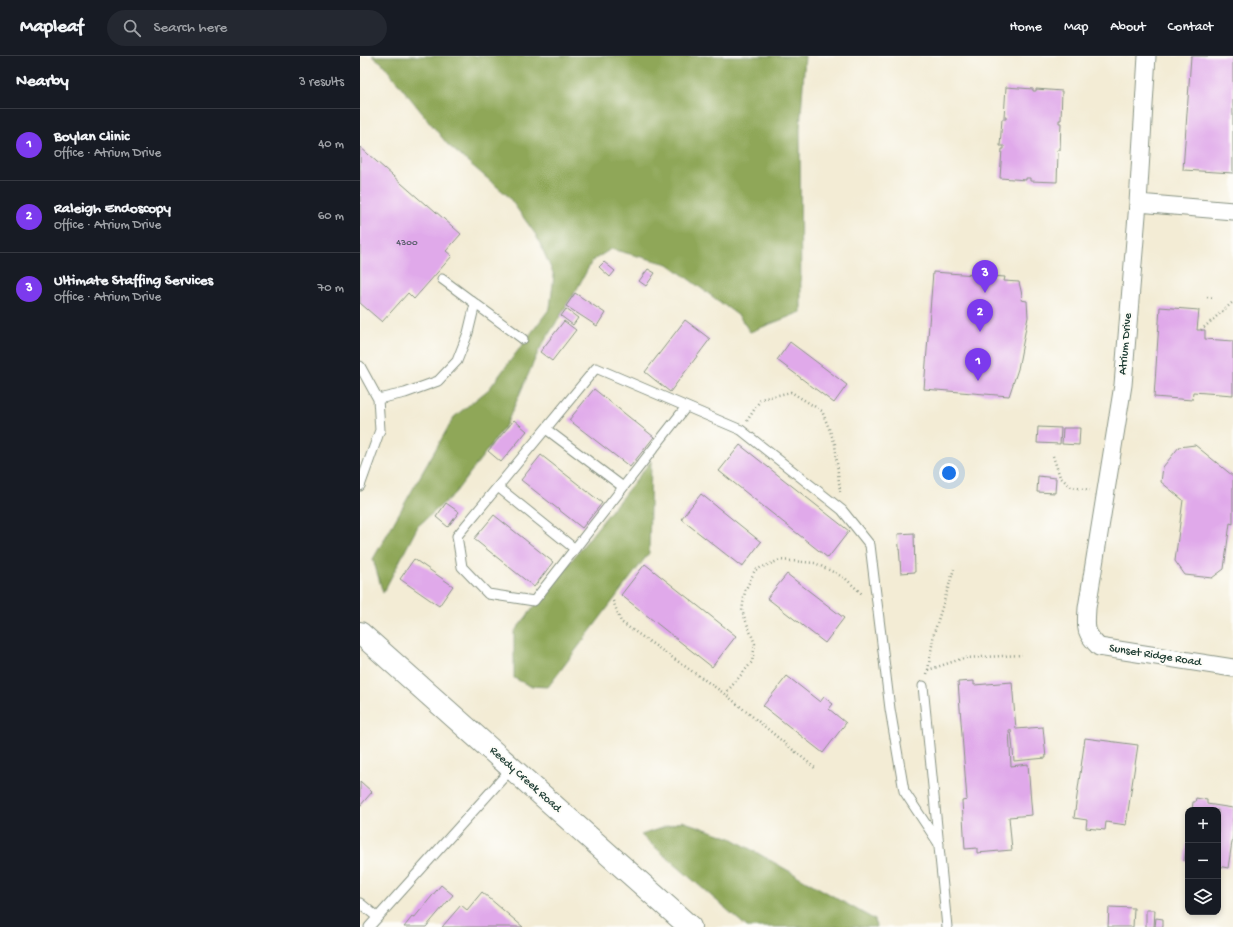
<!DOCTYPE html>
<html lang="en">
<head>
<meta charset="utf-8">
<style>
  body { margin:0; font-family:"Gochi Hand",sans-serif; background:#242831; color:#f1f3f6 }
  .controls { position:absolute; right:12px; bottom:12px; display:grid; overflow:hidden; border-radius:8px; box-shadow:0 2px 6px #0003 }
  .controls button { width:36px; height:36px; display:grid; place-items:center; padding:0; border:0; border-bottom:1px solid #363941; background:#171b24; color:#f1f3f6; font:20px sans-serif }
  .you { position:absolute; left:589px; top:417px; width:14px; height:14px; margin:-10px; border:3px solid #fff; border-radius:50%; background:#1a73e8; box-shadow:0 0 0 6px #1a73e833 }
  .badge { display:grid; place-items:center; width:26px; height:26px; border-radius:50%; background:#7c3aed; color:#fff; font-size:13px; font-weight:700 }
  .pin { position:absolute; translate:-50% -33px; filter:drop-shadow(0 1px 2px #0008) }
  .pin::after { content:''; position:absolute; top:21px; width:14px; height:12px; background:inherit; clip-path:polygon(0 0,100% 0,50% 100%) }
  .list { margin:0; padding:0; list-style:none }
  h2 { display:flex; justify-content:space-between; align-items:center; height:52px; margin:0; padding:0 16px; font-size:17px }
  h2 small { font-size:13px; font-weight:400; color:#9ea1a6 }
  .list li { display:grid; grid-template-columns:26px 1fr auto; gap:12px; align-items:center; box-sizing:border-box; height:72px; padding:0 16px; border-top:1px solid #363941 }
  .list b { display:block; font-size:15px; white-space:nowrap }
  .list p { margin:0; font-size:13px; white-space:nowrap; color:#9ea1a6 }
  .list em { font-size:13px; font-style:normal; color:#9ea1a6 }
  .icon { flex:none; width:22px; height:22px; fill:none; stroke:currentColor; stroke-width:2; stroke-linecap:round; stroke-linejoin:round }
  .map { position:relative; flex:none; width:873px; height:871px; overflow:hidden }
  header { display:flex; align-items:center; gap:24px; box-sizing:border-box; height:56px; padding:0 20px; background:#171b24; border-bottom:1px solid #363941 }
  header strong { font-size:19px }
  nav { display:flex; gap:22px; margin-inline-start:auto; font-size:14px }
  .search { width:280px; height:36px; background:#242831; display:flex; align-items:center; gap:10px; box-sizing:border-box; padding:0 14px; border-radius:22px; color:#9ea1a6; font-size:15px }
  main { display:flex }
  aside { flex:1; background:#171b24 }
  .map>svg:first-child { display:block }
  .forest { fill:#8fa759; stroke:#577246 }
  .building { fill:#e0a9ea }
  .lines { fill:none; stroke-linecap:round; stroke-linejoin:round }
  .lane-casing { stroke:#899484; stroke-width:11 }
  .street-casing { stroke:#899484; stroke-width:19 }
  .secondary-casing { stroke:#899484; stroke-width:24 }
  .path { stroke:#899484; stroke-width:2.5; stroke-dasharray:1 3; stroke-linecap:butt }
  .lane { stroke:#fff; stroke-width:9 }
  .street { stroke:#fff; stroke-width:17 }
  .secondary { stroke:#fff; stroke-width:22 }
  .labels { text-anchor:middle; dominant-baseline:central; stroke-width:4; stroke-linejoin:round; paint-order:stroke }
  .number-label { font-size:10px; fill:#4f5862 }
  .street-label { font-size:12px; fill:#1f3d34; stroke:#fdfcf7 }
</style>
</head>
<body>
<header>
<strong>Mapleaf</strong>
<div class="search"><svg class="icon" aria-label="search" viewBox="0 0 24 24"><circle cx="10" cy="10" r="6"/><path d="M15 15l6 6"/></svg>Search here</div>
<nav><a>Home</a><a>Map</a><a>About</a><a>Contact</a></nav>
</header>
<main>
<aside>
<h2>Nearby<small>3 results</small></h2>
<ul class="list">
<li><span class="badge">1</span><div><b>Boylan Clinic</b><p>Office · Atrium Drive</p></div><em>40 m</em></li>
<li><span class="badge">2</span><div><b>Raleigh Endoscopy</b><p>Office · Atrium Drive</p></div><em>60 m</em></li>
<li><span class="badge">3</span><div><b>Ultimate Staffing Services</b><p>Office · Atrium Drive</p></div><em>70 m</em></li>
</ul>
</aside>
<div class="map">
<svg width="873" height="871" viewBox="0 0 873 871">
  <rect width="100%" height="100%" fill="#fdfcf7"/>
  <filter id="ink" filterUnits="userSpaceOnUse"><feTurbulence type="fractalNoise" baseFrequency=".025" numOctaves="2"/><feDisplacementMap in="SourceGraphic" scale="8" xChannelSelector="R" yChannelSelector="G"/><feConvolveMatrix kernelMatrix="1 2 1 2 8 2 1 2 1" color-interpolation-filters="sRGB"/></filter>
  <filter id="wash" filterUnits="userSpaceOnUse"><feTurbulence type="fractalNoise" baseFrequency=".012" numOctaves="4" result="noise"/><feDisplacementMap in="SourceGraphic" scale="16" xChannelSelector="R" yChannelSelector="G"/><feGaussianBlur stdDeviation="0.9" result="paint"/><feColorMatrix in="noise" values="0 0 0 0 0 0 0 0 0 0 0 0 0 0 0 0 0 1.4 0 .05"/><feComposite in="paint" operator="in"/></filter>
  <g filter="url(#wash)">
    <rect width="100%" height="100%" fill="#f3ecd5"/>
    <path class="forest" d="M12,0H445L440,73L441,256L390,276L379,260L308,208L251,193L232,205L217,233L179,294L146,369L95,437L58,470L23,537L13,503L94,361L129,333L190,252L194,219L176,179L148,140L88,89L21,6Z
      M291,405L289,497L188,631L170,630L154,622V576Z
      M322,765L371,782L515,864L516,871H387L281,779Z"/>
    <g id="blocks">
      <path class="building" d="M831,0H873V117L823,114Z
        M646,31L673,33V35H676V33L702,35L701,64H699V67H701L700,94H697V96L698,97L697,126L670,125V122H666V124L640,122L642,93H644V90H640L642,63H646V61H644Z
        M0,91L66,149L67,148L101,178L86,195L92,200L54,243L48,237L22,266L0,247Z
        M244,206L255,215L250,221L239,211Z
        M288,213L295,217L286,230L279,225Z
        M573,216L645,221L644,225L659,226L662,239L661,244L667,245L668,261L658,313L649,340L564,333Z
        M215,237L245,257L237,270L206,250Z
        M800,251L839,254L837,274H845V283L873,285V339L833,336L832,344L794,341Z
        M206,253L218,262L213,269L201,260Z
        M325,264L350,283L310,336L285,316Z
        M204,265L216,274L192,305L180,296Z
        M430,286L487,329L474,347L417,304Z
        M234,333L294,381L270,411L209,364Z
        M154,364L167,375L141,406L128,395Z
        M678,371L701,372L700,388L677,387Z
        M703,372H720L719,389L702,388Z
        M380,389L489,475L468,502L359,415Z
        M835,389L873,420V468L870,467L864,513L852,522L825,519L815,505L823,444L801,426L803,411L819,391Z
        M181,399L242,447L222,472L161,424Z
        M678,420L696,422L695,437L677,436Z
        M341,438L401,486L382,511L321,463Z
        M86,447L99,456L88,471L76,461Z
        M134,459L193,506L174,531L114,483Z
        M554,477L555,516L541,517L538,478Z
        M54,503L93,530L79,550L40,523Z
        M285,508L376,580L352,611L261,539Z
        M427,518L484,562L465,587L407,542Z
        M427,620L460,646L464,641L473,648L469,653L486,667L463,697L403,650Z
        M614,625V629L652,626L656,673L683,671L686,702L654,705L651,674H649L651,710L668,708L672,759L649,761L652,794L617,797V792L605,793L602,745L607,744L598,626Z
        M725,682L778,689L766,769L746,766L745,774L726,772L727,764L714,762Z
        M0,725L12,736L0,750Z
        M836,742L847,744V748L873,752V780L868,812L858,810V754H832L833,746H835Z
        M827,787H828V806L824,805Z
        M81,829L93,839L66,871H44L52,861L54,862Z
        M122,836L163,871H82L101,849L107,854Z
        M749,851L774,852L773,871H748Z
        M786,854H795L794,871H786Z
        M796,862L803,863V871H795Z"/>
    </g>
  </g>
  <g filter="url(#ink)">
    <use href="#blocks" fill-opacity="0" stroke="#899484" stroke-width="1"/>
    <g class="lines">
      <g class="lane-casing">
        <path id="lane" d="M82,223L163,283
          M0,310L18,343L20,374L0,430
          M18,343L45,337L78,325L97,305L108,277L115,248
          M326,351L174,545L128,538L102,511L97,480L236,312L381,374L482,454L510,489L530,653L544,735L579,788
          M186,373L263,431
          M138,431L215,493
          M563,630L587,871
          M0,847L17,861
          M9,871L152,712"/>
      </g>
      <g class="street-casing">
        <path id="street" d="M787,0L778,147L763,329L727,552C726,572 724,576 739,591L873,612
          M778,147L873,155"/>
      </g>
      <g class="secondary-casing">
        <path id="secondary" d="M0,577L330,871"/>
      </g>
      <path class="path" d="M847,241L854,242
        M841,274L873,246
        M387,365L401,343L431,336L462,355L475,388L480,436
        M693,400L700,421L711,431L730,434
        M253,545L261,566L365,638L455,712
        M568,614L574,577L594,513
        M567,618L568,614L604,602L662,599
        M365,638L392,606L395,588L382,555L385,535L395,514L420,504L455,507L485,522L503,539"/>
      <use href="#lane" class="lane"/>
      <use href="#street" class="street"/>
      <use href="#secondary" class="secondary"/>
    </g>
  </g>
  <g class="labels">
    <g class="number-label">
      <text x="47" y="187">4300</text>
    </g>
    <g class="street-label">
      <text transform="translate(766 288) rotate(-85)">Atrium Drive</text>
      <text transform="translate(795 600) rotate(9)">Sunset Ridge Road</text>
      <text transform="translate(165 724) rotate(42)">Reedy Creek Road</text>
    </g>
  </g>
</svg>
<div class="controls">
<button>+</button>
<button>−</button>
<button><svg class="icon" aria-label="layers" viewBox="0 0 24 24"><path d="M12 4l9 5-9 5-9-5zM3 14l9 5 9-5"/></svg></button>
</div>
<div class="you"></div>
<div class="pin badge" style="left:618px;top:325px">1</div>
<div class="pin badge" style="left:620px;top:276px">2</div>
<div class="pin badge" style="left:625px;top:237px">3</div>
</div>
</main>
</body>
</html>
